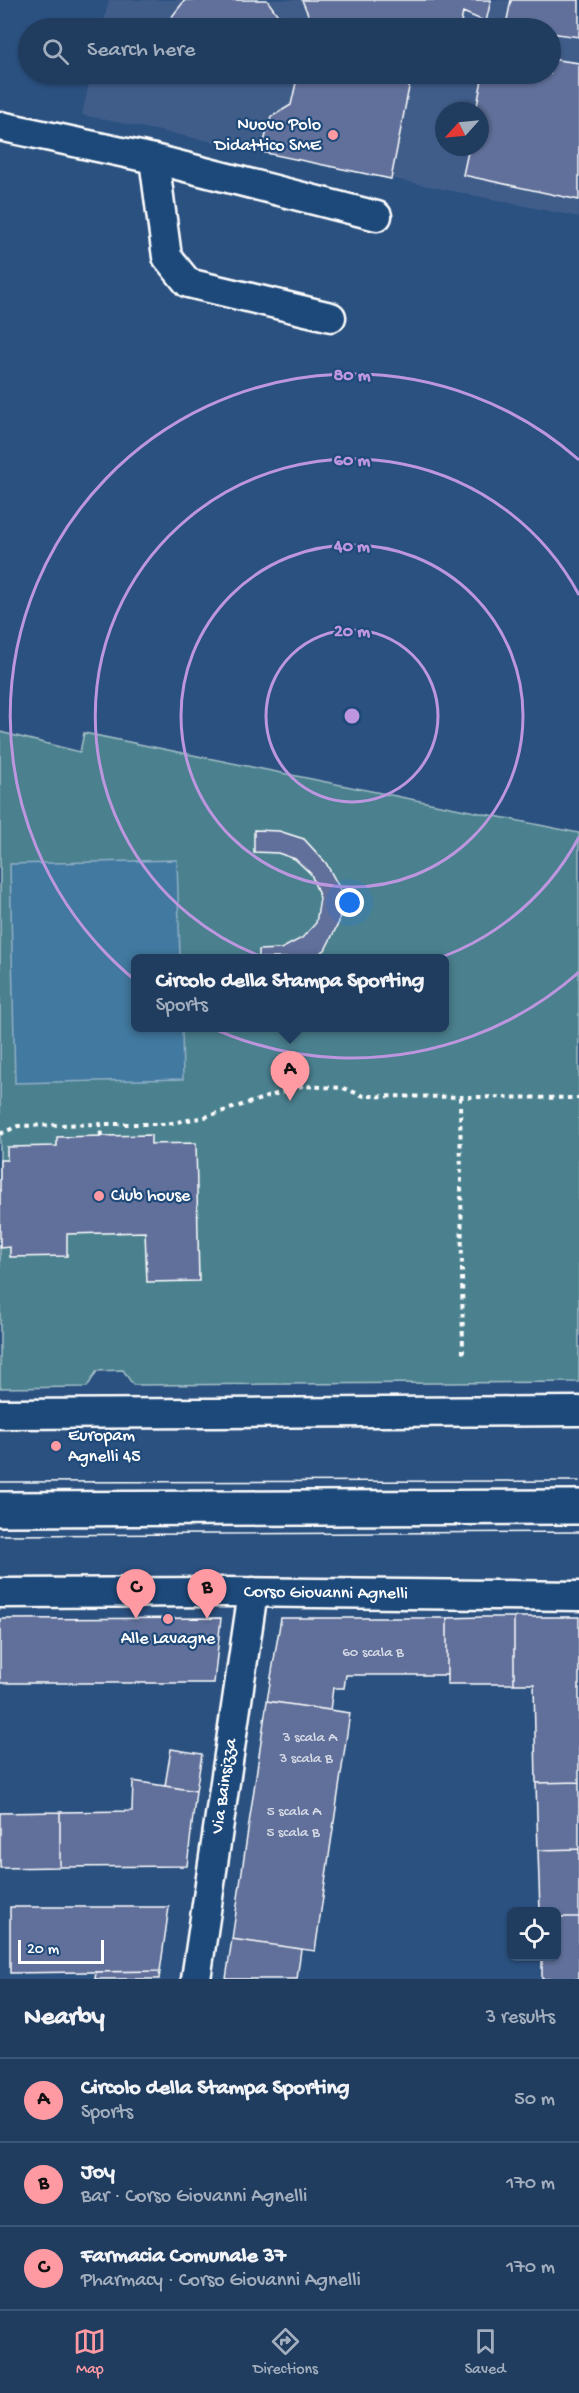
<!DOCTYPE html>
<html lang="en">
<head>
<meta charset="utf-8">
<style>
  body { margin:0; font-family:"Gochi Hand",sans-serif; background:#2d4869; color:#f1f3f6 }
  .controls { position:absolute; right:18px; bottom:18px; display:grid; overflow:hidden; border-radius:9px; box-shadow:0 2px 4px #0004 }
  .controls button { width:54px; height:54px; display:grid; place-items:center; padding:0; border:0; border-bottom:2px solid #3d5675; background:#203d60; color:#f1f3f6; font:30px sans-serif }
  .compass { position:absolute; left:435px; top:102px; width:54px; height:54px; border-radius:50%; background:#203d60; box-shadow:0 2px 4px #0004; rotate:243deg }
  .scale { position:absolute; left:18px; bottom:15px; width:86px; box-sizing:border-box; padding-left:6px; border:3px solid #fff; border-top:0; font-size:16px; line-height:21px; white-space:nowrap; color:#fff; -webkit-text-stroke:4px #1f4a7a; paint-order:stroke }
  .you { position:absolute; left:350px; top:903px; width:21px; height:21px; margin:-15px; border:4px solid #fff; border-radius:50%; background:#1a73e8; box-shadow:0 0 0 9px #1a73e833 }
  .badge { display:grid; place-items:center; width:39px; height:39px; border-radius:50%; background:#ff9aa2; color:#111; font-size:20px; font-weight:700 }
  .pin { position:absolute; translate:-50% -50px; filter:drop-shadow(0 2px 3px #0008) }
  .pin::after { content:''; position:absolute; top:32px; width:21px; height:18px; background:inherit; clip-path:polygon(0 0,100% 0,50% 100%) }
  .popup { position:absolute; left:131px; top:954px; width:318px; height:78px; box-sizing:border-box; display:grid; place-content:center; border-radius:9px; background:#203d60; filter:drop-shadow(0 2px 4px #0005); font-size:20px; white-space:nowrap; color:#a2aebd }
  .popup b { font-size:22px; color:#f1f3f6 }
  .popup::after { content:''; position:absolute; left:50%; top:100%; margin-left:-12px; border:12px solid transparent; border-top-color:#203d60 }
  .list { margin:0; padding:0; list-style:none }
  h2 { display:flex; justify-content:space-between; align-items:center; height:78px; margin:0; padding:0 24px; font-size:26px }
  h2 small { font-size:20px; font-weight:400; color:#a2aebd }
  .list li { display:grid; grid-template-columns:39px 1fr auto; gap:18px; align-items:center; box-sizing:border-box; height:84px; padding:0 24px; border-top:2px solid #3d5675 }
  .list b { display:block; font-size:22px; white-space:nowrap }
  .list p { margin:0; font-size:20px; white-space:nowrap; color:#a2aebd }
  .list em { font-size:20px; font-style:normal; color:#a2aebd }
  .icon { flex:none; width:33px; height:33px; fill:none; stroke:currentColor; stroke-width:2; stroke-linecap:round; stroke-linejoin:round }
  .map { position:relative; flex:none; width:579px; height:1979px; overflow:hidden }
  .search { position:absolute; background:#203d60; box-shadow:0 2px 4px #0004; left:18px; right:18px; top:18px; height:66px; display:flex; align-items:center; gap:15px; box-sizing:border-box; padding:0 21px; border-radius:33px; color:#a2aebd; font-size:22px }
  .sheet { height:330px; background:#203d60 }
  nav { display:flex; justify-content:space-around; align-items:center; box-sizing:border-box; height:84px; border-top:2px solid #3d5675; background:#203d60; font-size:16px; color:#a2aebd }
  nav a { display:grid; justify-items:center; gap:3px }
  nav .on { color:#ff9aa2 }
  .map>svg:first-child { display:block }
  .built { fill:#3f5d8a; fill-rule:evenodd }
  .green { fill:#4b818f; stroke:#a5c0c7; stroke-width:1.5; fill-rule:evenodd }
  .water { fill:#4379a0; stroke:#8eafc6; stroke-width:1.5 }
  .building { fill:#606f9a; stroke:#fff; stroke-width:1.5 }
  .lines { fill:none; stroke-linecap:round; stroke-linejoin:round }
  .minor-casing { stroke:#fff; stroke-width:33 }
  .major-casing { stroke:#fff; stroke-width:38 }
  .path { stroke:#fff; stroke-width:4; stroke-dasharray:4.5 4.5; stroke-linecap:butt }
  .minor { stroke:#1f4a7a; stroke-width:28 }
  .major { stroke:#1f4a7a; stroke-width:33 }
  .tram { stroke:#fff; stroke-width:1.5 }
  .ring { fill:none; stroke:#bd96df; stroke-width:3 }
  .poi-dot { fill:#ff9aa2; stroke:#1f4a7a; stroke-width:2 }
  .labels { text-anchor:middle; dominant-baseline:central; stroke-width:4.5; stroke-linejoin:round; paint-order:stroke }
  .number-label { font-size:15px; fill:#d7dbe6 }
  .poi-label { font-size:18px; fill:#fff; stroke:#1f4a7a; text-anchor:start }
  .street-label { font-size:18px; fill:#fff; stroke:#1f4a7a }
  .centre { fill:#bd96df; stroke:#1f4a7a; stroke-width:3 }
  .ring-label { font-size:18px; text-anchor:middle; font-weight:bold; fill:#bd96df; stroke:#1f4a7a; stroke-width:4.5; stroke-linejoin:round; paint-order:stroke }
</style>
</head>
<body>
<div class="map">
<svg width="579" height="1979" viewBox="0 0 579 1979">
  <rect width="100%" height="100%" fill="#2b5180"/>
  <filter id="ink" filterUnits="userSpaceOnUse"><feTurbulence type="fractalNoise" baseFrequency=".0167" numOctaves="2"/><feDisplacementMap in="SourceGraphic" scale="12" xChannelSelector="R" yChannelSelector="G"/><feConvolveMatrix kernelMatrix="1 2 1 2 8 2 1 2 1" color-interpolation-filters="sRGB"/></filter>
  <g filter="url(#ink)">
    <path class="built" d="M109,0H579V217L82,115L91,74H550V28H102ZM444,111H480V147H444Z"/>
    <path class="green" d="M0,732L80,752L84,733L579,833V1382L133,1385L123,1370L97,1371L87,1387L0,1388ZM136,958H445V1028H136Z"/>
    <path class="water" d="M177,860L180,958H136V1028H182L183,1079L15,1083L10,864Z"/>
    <path class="building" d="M185,0H267L287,28H163Z
      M302,0H491L486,22L463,12L460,28H308L310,19Z
      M511,0H579V37L550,33V28H526L506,25Z
      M550,59L579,63V200L463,175L469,147H480V111H476L483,74H550Z
      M298,74H450L447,83L411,77L391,179L261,152L271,117L291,105Z
      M254,830L279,831L304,839L326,863L342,893L339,922L325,950L312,958H259V950L281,949L302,938L316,923L320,898L311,874L295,859L278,853L254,852Z
      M151,1135V1144L196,1143L199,1281L147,1282L145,1232L67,1234V1256L10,1257V1247L0,1248V1160H7V1147L57,1146V1137Z
      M483,1617H514V1684H447V1618Z
      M514,1617H579V1782L536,1783L534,1684H514Z
      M221,1618L214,1683H0V1619Z
      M281,1618H447V1675H346L344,1688H333L330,1710L267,1701Z
      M267,1701L350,1713L315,1951L232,1939Z
      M171,1749L202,1754L196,1791L165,1786Z
      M133,1781L196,1791L187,1866L60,1867V1812L132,1811Z
      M579,1782V1849L538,1850L536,1783Z
      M60,1812V1867L0,1868V1813Z
      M579,1849V1917H556V1912H540L538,1850Z
      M10,1907H169L160,1971L10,1973Z
      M556,1917H579V1979H542V1956H556Z
      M232,1939L301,1949L297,1979H226Z
      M160,1971L159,1979H95L96,1972Z"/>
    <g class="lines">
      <g class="minor-casing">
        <g id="minor">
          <path d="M0,126L154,159L377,216"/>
          <path d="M154,159L167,257L188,283L331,317"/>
          <path d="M0,1414L579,1411"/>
          <path id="s1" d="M0,1593L225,1592L579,1596"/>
          <path id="s2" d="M196,1979L253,1592"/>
        </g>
      </g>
      <g class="major-casing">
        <path id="major" d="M0,1509L579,1507"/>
      </g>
      <path class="path" d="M460,1097L463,1356
        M0,1134L18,1126L100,1124
        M101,1136L100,1124H166L205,1117L301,1086L343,1088L364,1096L579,1098"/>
      <use href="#minor" class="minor"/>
      <use href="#major" class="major"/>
      <path class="tram" d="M0,1482L579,1481
        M0,1535L579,1532"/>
    </g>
  </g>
  <g class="ring">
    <circle cx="352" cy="716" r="86"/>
    <circle cx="352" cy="716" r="171"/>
    <path d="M579 837A257 257 0 1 1 579 595"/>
    <path d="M579 972A342 342 0 1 1 579 460"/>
  </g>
  <g class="poi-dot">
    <circle cx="333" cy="135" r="6"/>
    <circle cx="99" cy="1196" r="6"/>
    <circle cx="56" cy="1446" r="6"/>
    <circle cx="168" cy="1619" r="6"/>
  </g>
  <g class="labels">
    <g class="number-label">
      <text x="373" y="1653">60 scala B</text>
      <text x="310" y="1738">3 scala A</text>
      <text x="306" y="1759">3 scala B</text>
      <text x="294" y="1812">5 scala A</text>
      <text x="293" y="1833">5 scala B</text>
    </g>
    <g class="poi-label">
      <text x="321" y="125" text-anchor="end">Nuovo Polo<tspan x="321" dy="21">Didattico SME</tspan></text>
      <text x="111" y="1196">Club house</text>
      <text x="68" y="1436">Europam<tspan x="68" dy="21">Agnelli 45</tspan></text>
      <text x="168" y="1639" text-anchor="middle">Alle Lavagne</text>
    </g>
    <g class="street-label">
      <text stroke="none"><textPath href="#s1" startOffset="326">Corso Giovanni Agnelli</textPath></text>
      <text stroke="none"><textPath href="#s2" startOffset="195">Via Bainsizza</textPath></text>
    </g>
  </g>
  <circle cx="352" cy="716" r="9" class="centre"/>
  <g class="ring-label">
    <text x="352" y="380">80 m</text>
    <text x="352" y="465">60 m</text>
    <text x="352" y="551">40 m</text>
    <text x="352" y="636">20 m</text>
  </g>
</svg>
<div class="controls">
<button><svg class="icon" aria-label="locate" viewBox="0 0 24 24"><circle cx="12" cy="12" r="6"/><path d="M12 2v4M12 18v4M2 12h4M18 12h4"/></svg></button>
</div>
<svg class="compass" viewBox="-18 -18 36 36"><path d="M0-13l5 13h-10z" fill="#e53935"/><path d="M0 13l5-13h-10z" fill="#a2aebd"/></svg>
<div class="scale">20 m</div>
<div class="you"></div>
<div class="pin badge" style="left:290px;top:1101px">A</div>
<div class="popup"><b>Circolo della Stampa Sporting</b>Sports</div>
<div class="pin badge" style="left:207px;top:1619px">B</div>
<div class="pin badge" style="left:136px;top:1619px">C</div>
<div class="search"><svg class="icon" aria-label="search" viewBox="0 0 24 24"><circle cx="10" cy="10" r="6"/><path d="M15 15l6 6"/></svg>Search here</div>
</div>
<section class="sheet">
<h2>Nearby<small>3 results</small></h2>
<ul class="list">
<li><span class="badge">A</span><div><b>Circolo della Stampa Sporting</b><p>Sports</p></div><em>50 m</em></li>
<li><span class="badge">B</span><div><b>Joy</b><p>Bar · Corso Giovanni Agnelli</p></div><em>170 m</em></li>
<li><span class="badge">C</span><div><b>Farmacia Comunale 37</b><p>Pharmacy · Corso Giovanni Agnelli</p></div><em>170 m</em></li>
</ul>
</section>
<nav>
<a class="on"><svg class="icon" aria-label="map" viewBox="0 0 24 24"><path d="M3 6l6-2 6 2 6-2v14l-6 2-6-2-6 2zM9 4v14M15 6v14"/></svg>Map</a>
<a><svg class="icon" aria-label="directions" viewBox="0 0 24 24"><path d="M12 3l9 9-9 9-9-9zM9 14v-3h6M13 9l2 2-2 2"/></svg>Directions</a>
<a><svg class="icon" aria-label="saved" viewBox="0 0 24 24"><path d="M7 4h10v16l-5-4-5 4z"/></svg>Saved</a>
</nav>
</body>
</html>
